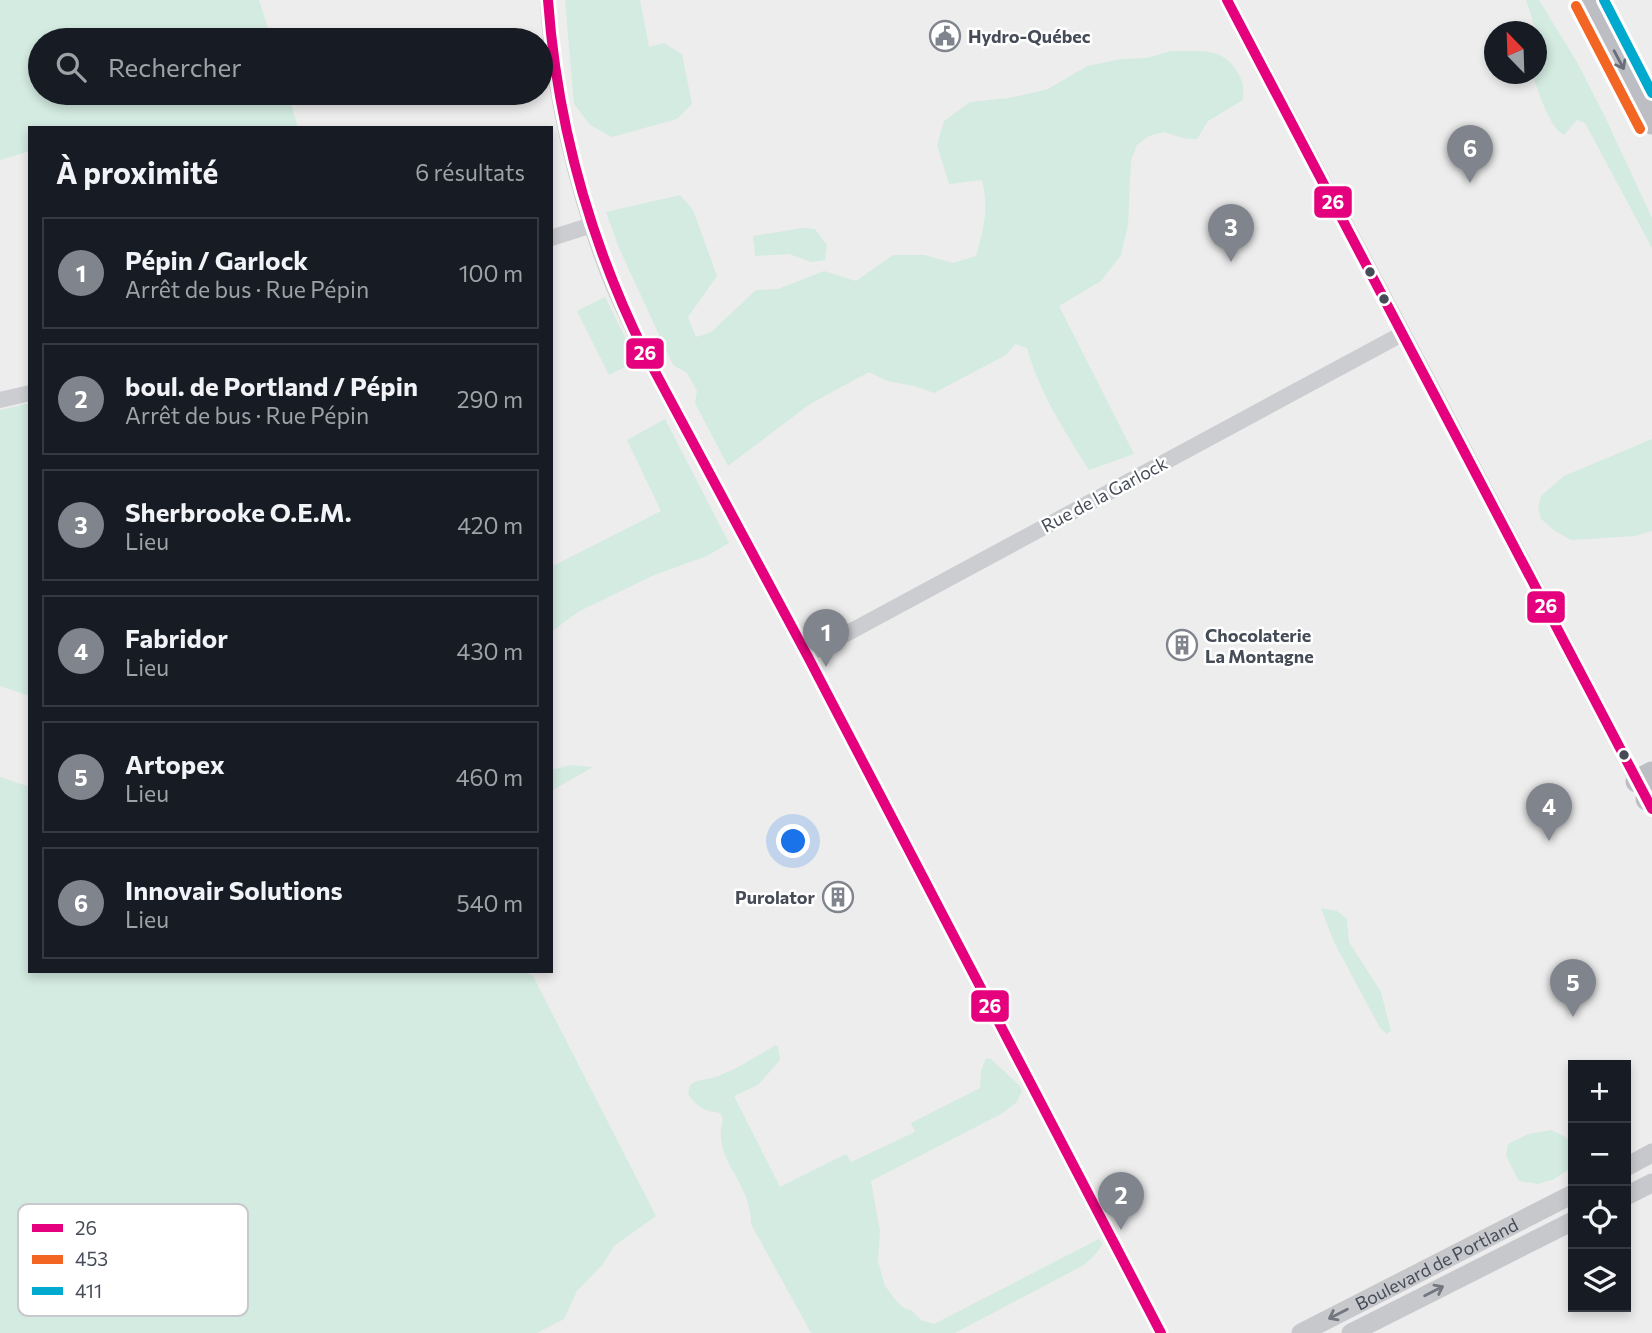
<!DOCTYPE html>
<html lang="fr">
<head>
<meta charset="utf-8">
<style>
  body { margin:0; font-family:Commissioner,sans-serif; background:#20242c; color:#f1f3f6 }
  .controls { position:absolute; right:21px; bottom:21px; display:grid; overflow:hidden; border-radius:0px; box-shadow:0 4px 10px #0003 }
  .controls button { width:63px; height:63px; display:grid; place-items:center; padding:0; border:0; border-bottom:2px solid #363941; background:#171b24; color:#f1f3f6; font:35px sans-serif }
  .compass { position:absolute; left:1484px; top:21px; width:63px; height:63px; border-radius:50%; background:#171b24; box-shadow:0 4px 10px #0003; rotate:337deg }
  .you { position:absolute; left:794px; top:842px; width:24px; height:24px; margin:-18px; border:5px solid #fff; border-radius:50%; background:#1a73e8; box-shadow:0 0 0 10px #1a73e833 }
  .badge { display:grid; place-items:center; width:46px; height:46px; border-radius:50%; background:#80848c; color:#fff; font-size:23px; font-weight:700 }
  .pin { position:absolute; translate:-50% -58px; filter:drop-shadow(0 2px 4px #0008) }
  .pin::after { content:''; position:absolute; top:37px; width:24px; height:21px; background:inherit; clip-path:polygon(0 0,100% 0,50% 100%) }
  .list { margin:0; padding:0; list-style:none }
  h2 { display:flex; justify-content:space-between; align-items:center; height:91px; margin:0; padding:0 28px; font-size:30px }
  h2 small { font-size:23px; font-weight:400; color:#9ea1a6 }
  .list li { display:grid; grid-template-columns:46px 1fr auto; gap:21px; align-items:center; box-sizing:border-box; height:112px; margin:0 14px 14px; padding:0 14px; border:2px solid #363941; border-radius:0px }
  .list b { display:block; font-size:26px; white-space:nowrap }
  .list p { margin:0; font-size:23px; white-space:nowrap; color:#9ea1a6 }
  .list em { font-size:23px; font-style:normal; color:#9ea1a6 }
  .icon { flex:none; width:38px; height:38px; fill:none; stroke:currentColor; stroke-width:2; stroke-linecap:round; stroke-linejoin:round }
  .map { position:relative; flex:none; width:1652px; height:1333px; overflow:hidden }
  .search { position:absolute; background:#171b24; box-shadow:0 4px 10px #0003; left:28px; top:28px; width:525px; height:77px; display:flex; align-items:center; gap:18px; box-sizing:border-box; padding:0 24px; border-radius:38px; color:#9ea1a6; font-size:26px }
  .panel { position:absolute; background:#171b24; box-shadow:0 4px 10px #0003; left:28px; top:126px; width:525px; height:847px; border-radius:0px }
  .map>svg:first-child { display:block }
  .green { fill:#d3ebe1 }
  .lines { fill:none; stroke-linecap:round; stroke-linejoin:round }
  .minor { stroke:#cbcdd0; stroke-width:16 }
  .major { stroke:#c7c8cc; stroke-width:19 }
  .highway { stroke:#bcbec4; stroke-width:23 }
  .bus-1-casing { stroke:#fff; stroke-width:16 }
  .bus-2-casing { stroke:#fff; stroke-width:16 }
  .bus-3-casing { stroke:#fff; stroke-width:16 }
  .bus-1 { stroke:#e5007d; stroke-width:10 }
  .bus-2 { stroke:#f26522; stroke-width:10 }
  .bus-3 { stroke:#00a9ce; stroke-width:10 }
  .oneway { stroke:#696e78 }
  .oneway2 { stroke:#737780 }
  .bus-dot { fill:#464c57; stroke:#fff; stroke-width:2.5 }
  .labels { text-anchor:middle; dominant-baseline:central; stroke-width:5; stroke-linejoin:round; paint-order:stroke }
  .poi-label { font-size:18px; font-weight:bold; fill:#464c57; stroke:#fff; text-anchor:start }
  .street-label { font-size:18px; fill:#464c57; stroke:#fff }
  .key { fill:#fff; stroke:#c8c9cd; stroke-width:2 }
  .key-label { font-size:19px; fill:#464c57 }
  .line-badge { stroke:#fff; stroke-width:2.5 }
  .badge-label { font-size:19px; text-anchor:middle; font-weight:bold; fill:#fff }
</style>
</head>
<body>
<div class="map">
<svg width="1652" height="1333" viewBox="0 0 1652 1333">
  <rect width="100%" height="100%" fill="#ededed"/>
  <path class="green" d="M0,0H259L272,40H40V93H288L298,128H30V151L0,160Z
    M565,0H640L649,47L664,43L682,54L692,104L677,119L612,137L590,125L574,104Z
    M1526,0H1539L1577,62L1605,117L1652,218V248L1585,123L1577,120L1564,135C1549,128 1538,89 1532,74H1536V32L1534,31L1535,28Z
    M1171,51C1200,52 1222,45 1238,73C1244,84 1244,87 1243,100L1208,121L1197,139H1187L1164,132L1149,136L1137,145L1131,160L1128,224L1121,255L1101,281L1059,306L1134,454L1089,470C1064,430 1040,394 1027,348L1015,344L1006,355L934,393L914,386L887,381L869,372L810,404L728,466L695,403L697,391L687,373L673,365L619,248L606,212L680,195L693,210L717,276L688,317L696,337L711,332L756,290L778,289L824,271L856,281L893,255H924L953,263L976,256C984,228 989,209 982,180L949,184L937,145L944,121L970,102L1009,98L1048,89L1087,66L1121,59L1147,58Z
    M803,228L815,229L827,245L825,260L811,262L789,254L755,256L753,236Z
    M605,297L637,361L609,375L577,311Z
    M30,403V696L0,686V410Z
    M665,419L729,543L707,556L654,575L578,612L551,632V567L661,511L627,440Z
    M1652,439V531L1635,536L1571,540L1555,531L1541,519L1538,508L1541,496L1564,476Z
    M570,765L593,767L551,791V770Z
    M0,777L30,787V971H523L533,976L656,1216L614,1246L603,1264L577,1291L564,1319L537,1333H0Z
    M1321,908L1337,911L1347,919L1349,942L1381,992L1391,1031L1387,1034L1380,1028L1334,942Z
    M776,1045L778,1047L780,1060L758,1085L734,1096L780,1187L846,1154L851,1162L915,1132L911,1123L980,1088L981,1071L986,1058L991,1059L1019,1085L1022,1091L1016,1103L1001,1114L871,1181L880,1231L878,1261L885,1286L897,1302L904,1308L911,1310L921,1320L934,1324L1099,1239L1103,1244L1094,1256L1084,1265L955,1333H811L751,1224C751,1214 749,1206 746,1197C735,1169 714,1150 723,1119L720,1113C703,1110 699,1109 688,1094L690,1085C699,1078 711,1080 721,1075C740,1067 758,1055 776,1045Z
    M1551,1130C1574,1140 1573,1143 1573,1167L1554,1179L1538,1184L1519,1181L1506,1156L1508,1144L1528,1134Z"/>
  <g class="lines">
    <path class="minor" d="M548,0C552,89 578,197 611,280C621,305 633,329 645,353L807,655L1161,1333
      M1227,0L1426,377L1637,781
      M551,238L592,225
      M0,400L30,393
      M807,655L1402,334"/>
    <g class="major">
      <path d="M1626,1167L1652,1153"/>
      <path d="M1626,1196L1652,1183"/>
      <path id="s1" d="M1301,1333L1573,1194"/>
      <path d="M1351,1333L1573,1221"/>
    </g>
    <path class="highway" d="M1588,0L1652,123
      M1637,781L1652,773
      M1647,799L1652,796"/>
    <g class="bus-1-casing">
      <path id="bus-1" d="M548,0C557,124 590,242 645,353L807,655L1161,1333
        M1227,0L1652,809"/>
    </g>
    <g class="bus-2-casing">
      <path id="bus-2" d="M1576,6L1640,129"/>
    </g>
    <g class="bus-3-casing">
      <path id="bus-3" d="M1604,0L1652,93"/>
    </g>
    <use href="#bus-1" class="bus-1"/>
    <use href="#bus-2" class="bus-2"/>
    <use href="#bus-3" class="bus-3"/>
  </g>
  <defs><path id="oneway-shaft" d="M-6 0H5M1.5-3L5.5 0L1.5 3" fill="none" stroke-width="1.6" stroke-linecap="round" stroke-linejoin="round" transform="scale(1.75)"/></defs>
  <use class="oneway" href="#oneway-shaft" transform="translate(1619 60) rotate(62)"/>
  <g class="oneway2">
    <use href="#oneway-shaft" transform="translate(1434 1291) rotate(-27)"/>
    <use href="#oneway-shaft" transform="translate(1338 1314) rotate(153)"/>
  </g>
  <defs>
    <g id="civic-ring" transform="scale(1.575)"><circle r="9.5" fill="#fff" stroke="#80848c" stroke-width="1.5"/><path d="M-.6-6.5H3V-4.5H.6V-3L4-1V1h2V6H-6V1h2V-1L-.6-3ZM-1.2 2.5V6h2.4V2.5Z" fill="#80848c"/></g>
    <g id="building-ring" transform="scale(1.575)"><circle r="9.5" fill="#fff" stroke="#80848c" stroke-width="1.5"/><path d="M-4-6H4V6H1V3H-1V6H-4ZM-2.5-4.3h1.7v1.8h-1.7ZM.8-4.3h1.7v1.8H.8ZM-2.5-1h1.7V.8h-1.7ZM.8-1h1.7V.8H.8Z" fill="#80848c"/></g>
  </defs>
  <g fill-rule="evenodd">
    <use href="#civic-ring" x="945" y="36"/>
    <use href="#building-ring" x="1182" y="645"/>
    <use href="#building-ring" x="838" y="897"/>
  </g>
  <g class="bus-dot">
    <circle cx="1370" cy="272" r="6"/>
    <circle cx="1384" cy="299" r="6"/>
    <circle cx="1624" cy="755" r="6"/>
  </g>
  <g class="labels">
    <g class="poi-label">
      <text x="968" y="36">Hydro-Québec</text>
      <text x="1205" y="635">Chocolaterie<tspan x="1205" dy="21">La Montagne</tspan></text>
      <text x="815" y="897" text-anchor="end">Purolator</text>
    </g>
    <g class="street-label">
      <text transform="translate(1104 494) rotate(-28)">Rue de la Garlock</text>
      <text stroke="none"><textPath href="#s1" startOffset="152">Boulevard de Portland</textPath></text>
    </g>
  </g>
  <rect x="18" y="1204" width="230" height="112" rx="10" class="key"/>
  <rect x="32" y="1224" width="31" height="8" fill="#e5007d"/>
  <rect x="32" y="1255" width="31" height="9" fill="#f26522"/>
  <rect x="32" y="1287" width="31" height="8" fill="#00a9ce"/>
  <g class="key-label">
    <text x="75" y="1235">26</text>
    <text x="75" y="1266">453</text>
    <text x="75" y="1298">411</text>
  </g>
  <g class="line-badge">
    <rect x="1313" y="185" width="40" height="34" rx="7" fill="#e5007d"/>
    <rect x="625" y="337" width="40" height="33" rx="7" fill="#e5007d"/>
    <rect x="1526" y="590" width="40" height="34" rx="7" fill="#e5007d"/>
    <rect x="970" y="989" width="40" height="34" rx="7" fill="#e5007d"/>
  </g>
  <g class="badge-label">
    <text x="1333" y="209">26</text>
    <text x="645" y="360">26</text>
    <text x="1546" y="613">26</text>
    <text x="990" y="1013">26</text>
  </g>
</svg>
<div class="controls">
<button>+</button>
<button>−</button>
<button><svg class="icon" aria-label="locate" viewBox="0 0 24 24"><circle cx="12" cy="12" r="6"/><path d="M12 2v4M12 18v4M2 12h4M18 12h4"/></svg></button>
<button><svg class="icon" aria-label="layers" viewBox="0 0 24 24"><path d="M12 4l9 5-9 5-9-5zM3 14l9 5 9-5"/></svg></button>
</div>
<svg class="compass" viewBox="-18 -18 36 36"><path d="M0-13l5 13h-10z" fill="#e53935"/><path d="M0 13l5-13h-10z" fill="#9ea1a6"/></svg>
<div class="you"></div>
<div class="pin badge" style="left:826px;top:667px">1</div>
<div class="pin badge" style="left:1121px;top:1230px">2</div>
<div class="pin badge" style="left:1231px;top:262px">3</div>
<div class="pin badge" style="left:1549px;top:841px">4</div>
<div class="pin badge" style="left:1573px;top:1017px">5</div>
<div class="pin badge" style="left:1470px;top:183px">6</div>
<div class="search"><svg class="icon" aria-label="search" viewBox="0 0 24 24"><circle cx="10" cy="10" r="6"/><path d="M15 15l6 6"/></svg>Rechercher</div>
<section class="panel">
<h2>À proximité<small>6 résultats</small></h2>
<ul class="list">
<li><span class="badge">1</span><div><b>Pépin / Garlock</b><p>Arrêt de bus · Rue Pépin</p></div><em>100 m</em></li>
<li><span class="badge">2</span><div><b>boul. de Portland / Pépin</b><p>Arrêt de bus · Rue Pépin</p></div><em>290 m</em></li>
<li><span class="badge">3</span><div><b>Sherbrooke O.E.M.</b><p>Lieu</p></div><em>420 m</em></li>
<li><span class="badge">4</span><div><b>Fabridor</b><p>Lieu</p></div><em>430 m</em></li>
<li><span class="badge">5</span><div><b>Artopex</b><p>Lieu</p></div><em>460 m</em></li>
<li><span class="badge">6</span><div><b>Innovair Solutions</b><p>Lieu</p></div><em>540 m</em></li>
</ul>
</section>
</div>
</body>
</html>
